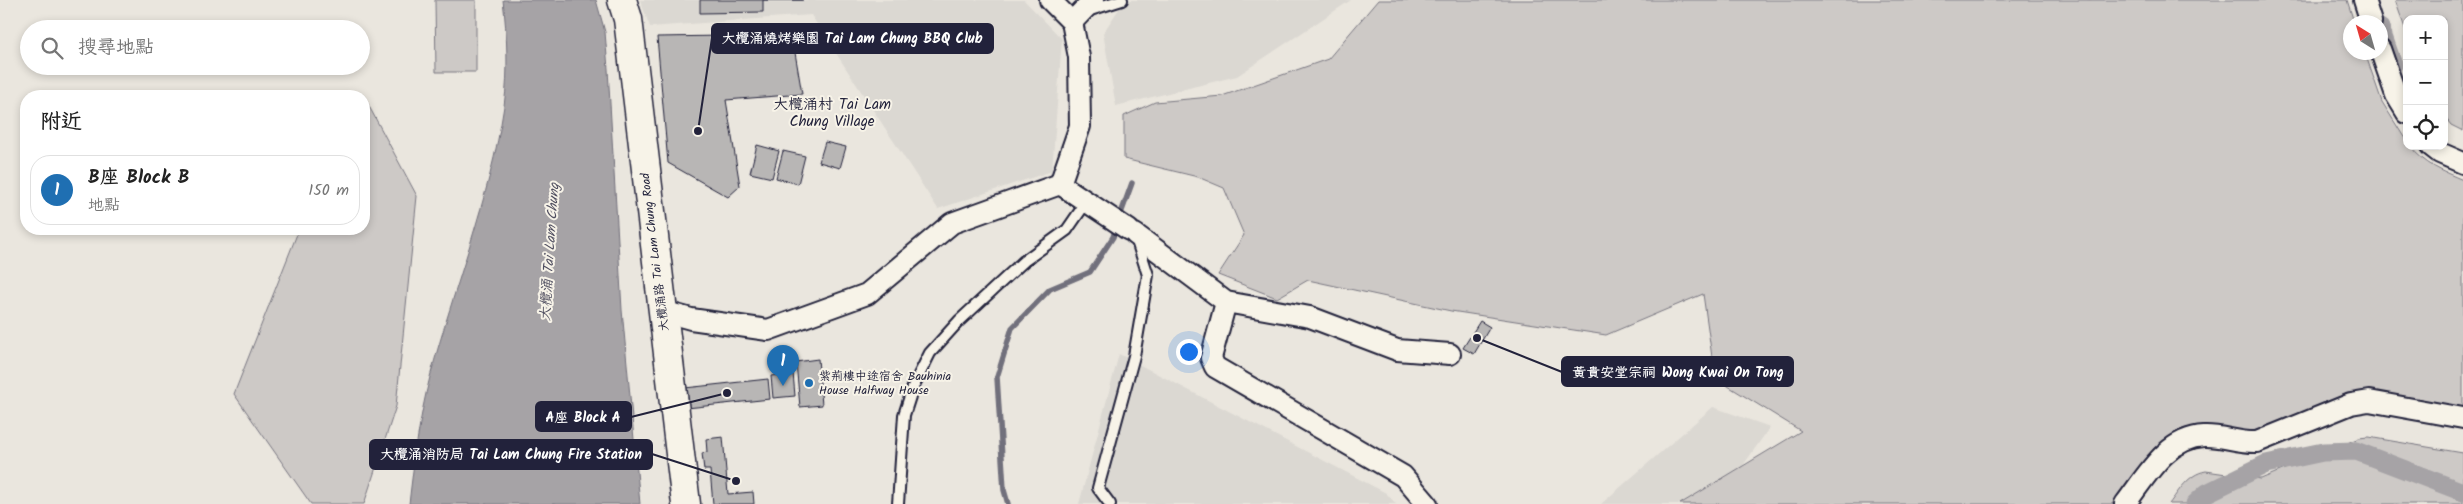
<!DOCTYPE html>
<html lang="zh-TW">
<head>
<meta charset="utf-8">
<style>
  body { margin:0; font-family:Kalam,"LXGW WenKai TC",sans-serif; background:#f6f6f6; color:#222 }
  .controls { position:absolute; right:15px; top:15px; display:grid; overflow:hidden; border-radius:10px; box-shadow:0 2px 8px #0003 }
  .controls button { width:45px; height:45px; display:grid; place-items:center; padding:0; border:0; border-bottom:1px solid #e0e0e0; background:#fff; color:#222; font:25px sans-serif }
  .compass { position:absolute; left:2343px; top:15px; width:45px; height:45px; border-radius:50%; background:#fff; box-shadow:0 2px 8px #0003; rotate:323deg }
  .you { position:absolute; left:1188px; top:351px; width:18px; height:18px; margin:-12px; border:4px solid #fff; border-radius:50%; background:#1a73e8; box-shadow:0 0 0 8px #1a73e833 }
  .badge { display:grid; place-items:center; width:32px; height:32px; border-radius:50%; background:#1f6fb2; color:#fff; font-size:16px; font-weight:700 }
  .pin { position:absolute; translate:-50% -41px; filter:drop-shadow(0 1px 2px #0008) }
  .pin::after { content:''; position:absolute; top:26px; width:18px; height:15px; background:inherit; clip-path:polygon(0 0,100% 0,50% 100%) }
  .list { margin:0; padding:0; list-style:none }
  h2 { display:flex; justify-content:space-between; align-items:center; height:65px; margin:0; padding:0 20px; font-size:21px }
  h2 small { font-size:16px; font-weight:400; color:#767676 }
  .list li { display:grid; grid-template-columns:32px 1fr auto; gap:15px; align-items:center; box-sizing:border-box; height:70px; margin:0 10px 10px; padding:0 10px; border:1px solid #e0e0e0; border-radius:20px }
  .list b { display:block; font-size:19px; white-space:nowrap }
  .list p { margin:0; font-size:16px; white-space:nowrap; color:#767676 }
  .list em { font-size:16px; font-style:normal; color:#767676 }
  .icon { flex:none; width:28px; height:28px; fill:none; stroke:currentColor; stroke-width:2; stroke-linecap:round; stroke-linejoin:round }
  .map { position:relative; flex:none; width:2463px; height:504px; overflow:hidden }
  .search { position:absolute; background:#fff; box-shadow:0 2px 8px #0003; left:20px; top:20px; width:350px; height:55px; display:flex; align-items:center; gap:12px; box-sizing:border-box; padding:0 18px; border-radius:28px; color:#767676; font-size:19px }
  .panel { position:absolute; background:#fff; box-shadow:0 2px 8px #0003; left:20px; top:90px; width:350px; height:145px; border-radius:20px }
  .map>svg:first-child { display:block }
  .built { fill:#dbd8d2 }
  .green { fill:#cdc9c6; stroke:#787680 }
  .water { fill:#a6a3a6; stroke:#716f7b }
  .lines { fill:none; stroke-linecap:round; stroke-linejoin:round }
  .stream { stroke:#716f7b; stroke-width:5.5 }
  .canal { stroke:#a6a3a6; stroke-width:19 }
  .building { fill:#b8b6b5; stroke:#22223b }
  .lane-casing { stroke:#22223b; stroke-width:14 }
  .street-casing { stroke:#22223b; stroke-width:24 }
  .secondary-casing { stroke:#22223b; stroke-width:31 }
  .lane { stroke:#f7f3e8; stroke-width:10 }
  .street { stroke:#f7f3e8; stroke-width:20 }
  .secondary { stroke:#f7f3e8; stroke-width:28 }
  .poi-dot { fill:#1f6fb2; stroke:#f7f3e8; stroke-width:2 }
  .labels { text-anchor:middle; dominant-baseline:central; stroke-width:4; stroke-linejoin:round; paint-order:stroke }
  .street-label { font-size:12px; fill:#22223b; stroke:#f7f3e8 }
  .poi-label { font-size:12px; fill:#22223b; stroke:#f7f3e8; text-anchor:start }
  .water-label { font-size:14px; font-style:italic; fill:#504f60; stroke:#f7f3e8 }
  .quarter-label { font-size:15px; fill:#22223b; stroke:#f7f3e8 }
  .leader { fill:none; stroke:#22223b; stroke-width:2 }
  .callout-dot { fill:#22223b; stroke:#f7f3e8; stroke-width:2 }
  .callout { fill:#22223b; stroke:#22223b; stroke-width:2 }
  .callout-label { font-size:14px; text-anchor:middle; font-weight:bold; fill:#fff }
</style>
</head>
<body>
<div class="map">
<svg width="2463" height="504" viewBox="0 0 2463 504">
  <rect width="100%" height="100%" fill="#eae6de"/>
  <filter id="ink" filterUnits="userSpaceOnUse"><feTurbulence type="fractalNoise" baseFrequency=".02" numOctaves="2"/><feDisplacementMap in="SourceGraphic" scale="10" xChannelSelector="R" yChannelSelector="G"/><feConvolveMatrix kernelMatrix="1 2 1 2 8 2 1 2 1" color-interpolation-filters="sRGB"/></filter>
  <g filter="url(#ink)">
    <path class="built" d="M640,0H1024L1062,39L1052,171L938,209L811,15L650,27Z
      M1125,0H1351L1237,76L1116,106L1103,33Z
      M1119,354L1386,493L1396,504H1079Z
      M1713,407L1770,427L1716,504H1601Z"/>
    <path class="green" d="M435,0H476V72H436Z
      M1378,0H2347L2354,22H2350V52L2365,53L2382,102L2407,142V146H2410C2425,165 2442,171 2463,180V407L2370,391L2348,393L2255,432L2205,425L2181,429L2154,448L2112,504H1680L1801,431L1715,378L1703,294L1606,335L1451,311L1308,280L1277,298L1218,275L1244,235L1224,188L1198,177L1124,159V116L1155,102L1222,96L1328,59Z
      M2395,0H2463V131L2451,125L2444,116V19H2407V34Z
      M364,97L417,196L396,406L364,504H311L234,394L299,229H364Z
      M2368,437L2463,453V504H2169C2179,491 2188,474 2206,471L2261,479L2359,438Z"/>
    <path class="water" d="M503,0H596L605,32L608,69L622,310L640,504H409C414,461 419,419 430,377C454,287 490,198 504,106C509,71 507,35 503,0Z"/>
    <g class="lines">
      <path class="stream" d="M1119,219L1132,183
        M1008,504L1004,490L997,377L1012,328L1050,289L1090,272L1113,237L1116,227"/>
      <path class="canal" d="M2380,28L2393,65
        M2195,504L2207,493L2266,464L2323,452L2356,451L2463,492"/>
    </g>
    <path class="building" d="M700,0H803H763V12L700,13Z
      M792,35L802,94L726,100L740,186L728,197L668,163L657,37Z
      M825,142L846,147L840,168L819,162Z
      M757,145L779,151L772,178L750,173Z
      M783,151L805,156L798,184L776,178Z
      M1480,321L1490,327L1474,354L1463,348Z
      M818,359L822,405L800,407L796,362Z
      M793,373L795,396L773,398L771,376Z
      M768,379L770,399L687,408L685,388Z
      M723,437L728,494L753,492L754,504H713L710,470H704L702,453L707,452L706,439Z"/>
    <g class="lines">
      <g class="lane-casing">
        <path id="lane" d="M1087,11L1122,0
          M898,504L904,415L913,387L930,353L959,321L1024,261L1067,230L1087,201
          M1110,504L1098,488L1134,356L1148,275L1136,238"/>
      </g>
      <g class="street-casing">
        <path id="street" d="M1050,0L1072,22
          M2364,0L2371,22
          M2380,49L2396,95L2407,113
          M2431,146L2440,153L2463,163
          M1060,184L1080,126L1079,57L1072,22L1093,0
          M1135,234L1226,302L1310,317L1397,350L1450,354
          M1226,302L1211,358L1215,367L1403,476L1427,504
          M662,311L691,319L768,330L867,294L952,223L1060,184L1129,230
          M2125,504C2146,477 2166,438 2204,436C2221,435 2239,443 2257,442L2351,404L2369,401L2463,418"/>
      </g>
      <g class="secondary-casing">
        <path id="secondary" d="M622,0L628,19L686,504"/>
      </g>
      <use href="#lane" class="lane"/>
      <use href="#street" class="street"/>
      <use href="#secondary" class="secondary"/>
    </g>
  </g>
  <circle class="poi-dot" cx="809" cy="383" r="5"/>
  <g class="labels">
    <g class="street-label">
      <text transform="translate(655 252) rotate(-97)">大欖涌路 Tai Lam Chung Road</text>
    </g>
    <g class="poi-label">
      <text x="819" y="376">紫荊樓中途宿舍 Bauhinia<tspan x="819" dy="14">House Halfway House</tspan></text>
    </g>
    <g class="water-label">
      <text transform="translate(550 252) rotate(-86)">大欖涌 Tai Lam Chung</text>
    </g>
    <g class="quarter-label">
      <text x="832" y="105">大欖涌村 Tai Lam<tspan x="832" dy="17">Chung Village</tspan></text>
    </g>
  </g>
  <path class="leader" d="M698 131L712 38M1477 338L1562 372M727 393L631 417M736 481L652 454"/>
  <g class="callout-dot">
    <circle cx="698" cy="131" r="5"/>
    <circle cx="1477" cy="338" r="5"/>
    <circle cx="727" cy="393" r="5"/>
    <circle cx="736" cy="481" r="5"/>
  </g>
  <g class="callout">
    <rect x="712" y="24" width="281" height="29" rx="5"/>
    <rect x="1562" y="357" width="231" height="29" rx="5"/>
    <rect x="536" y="402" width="95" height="29" rx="5"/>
    <rect x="370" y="440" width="282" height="29" rx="5"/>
  </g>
  <g class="callout-label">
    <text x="852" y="43">大欖涌燒烤樂園 Tai Lam Chung BBQ Club</text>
    <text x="1678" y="377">黃貴安堂宗祠 Wong Kwai On Tong</text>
    <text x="583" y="422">A座 Block A</text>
    <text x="511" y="459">大欖涌消防局 Tai Lam Chung Fire Station</text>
  </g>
</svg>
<div class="controls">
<button>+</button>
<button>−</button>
<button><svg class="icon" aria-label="locate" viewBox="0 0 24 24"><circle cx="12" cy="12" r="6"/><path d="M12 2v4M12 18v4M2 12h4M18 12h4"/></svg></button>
</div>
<svg class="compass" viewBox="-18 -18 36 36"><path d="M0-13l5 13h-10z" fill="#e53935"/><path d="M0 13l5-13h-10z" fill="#767676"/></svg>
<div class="you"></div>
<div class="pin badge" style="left:783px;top:386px">1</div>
<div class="search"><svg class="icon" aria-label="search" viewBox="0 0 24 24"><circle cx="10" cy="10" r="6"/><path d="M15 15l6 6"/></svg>搜尋地點</div>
<section class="panel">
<h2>附近<small></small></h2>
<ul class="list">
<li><span class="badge">1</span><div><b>B座 Block B</b><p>地點</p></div><em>150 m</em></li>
</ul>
</section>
</div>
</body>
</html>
